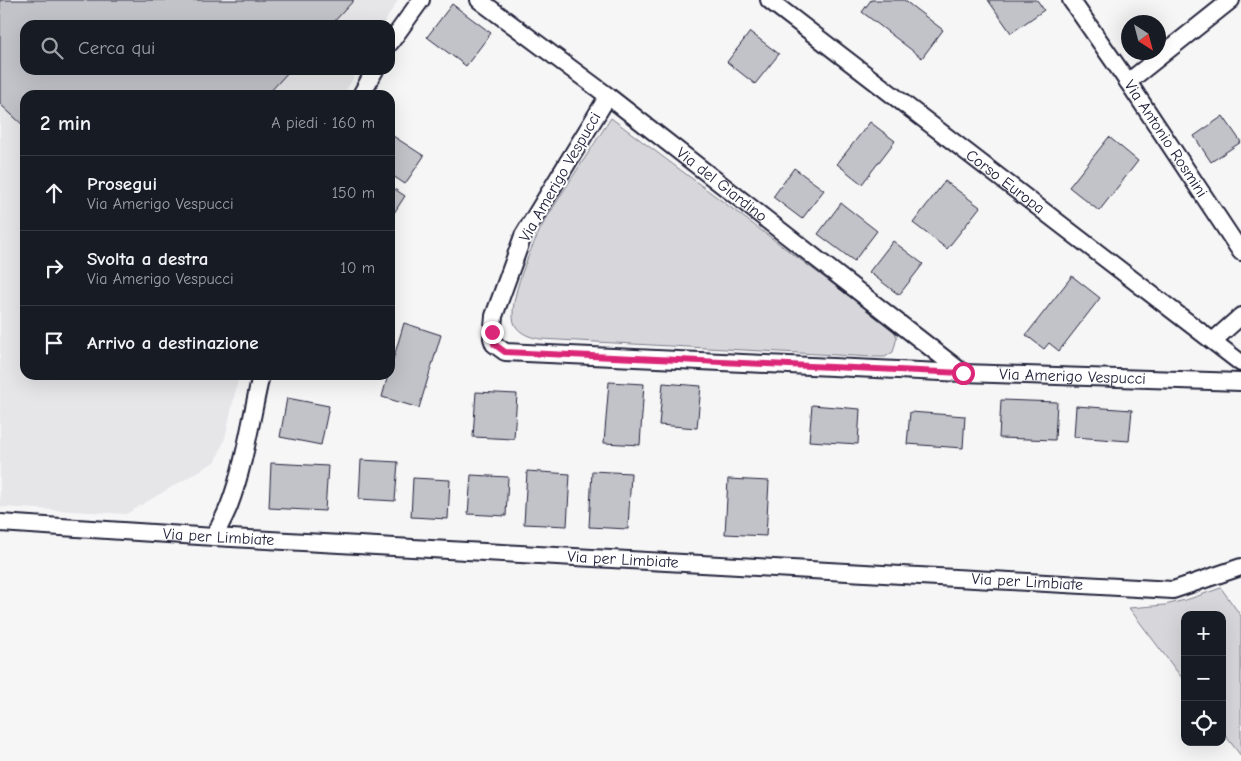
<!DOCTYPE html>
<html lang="it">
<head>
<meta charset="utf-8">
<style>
  body { margin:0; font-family:"Comic Neue",sans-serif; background:#242831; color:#f1f3f6 }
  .controls { position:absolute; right:15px; bottom:15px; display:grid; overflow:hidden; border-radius:10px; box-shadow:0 5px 20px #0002 }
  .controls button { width:45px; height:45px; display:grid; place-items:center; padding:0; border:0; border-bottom:1px solid #363941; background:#171b24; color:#f1f3f6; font:25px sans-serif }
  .compass { position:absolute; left:1121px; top:15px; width:45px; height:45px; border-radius:50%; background:#171b24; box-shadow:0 5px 20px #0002; rotate:144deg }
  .stop { position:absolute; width:15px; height:15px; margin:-11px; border:4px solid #db2777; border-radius:50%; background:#fff }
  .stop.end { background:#db2777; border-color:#fff; box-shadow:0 1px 5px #0008 }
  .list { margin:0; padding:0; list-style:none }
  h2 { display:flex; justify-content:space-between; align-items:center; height:65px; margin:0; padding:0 20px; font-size:21px }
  h2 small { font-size:16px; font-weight:400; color:#9ea1a6 }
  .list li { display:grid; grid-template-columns:32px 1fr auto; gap:15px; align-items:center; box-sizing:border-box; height:75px; padding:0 20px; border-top:1px solid #363941 }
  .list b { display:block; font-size:19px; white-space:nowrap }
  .list p { margin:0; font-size:16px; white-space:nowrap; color:#9ea1a6 }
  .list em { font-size:16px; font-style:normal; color:#9ea1a6 }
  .icon { flex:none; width:28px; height:28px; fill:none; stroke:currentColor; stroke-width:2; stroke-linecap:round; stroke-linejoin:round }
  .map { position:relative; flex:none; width:1241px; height:761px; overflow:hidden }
  .search { position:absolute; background:#171b24; box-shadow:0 5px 20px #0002; left:20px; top:20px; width:375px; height:55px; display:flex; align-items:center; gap:12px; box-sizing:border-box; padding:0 18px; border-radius:15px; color:#9ea1a6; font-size:19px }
  .panel { position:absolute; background:#171b24; box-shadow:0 5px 20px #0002; left:20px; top:90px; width:375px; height:290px; border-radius:15px }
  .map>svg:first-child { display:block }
  .built { fill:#e6e6e9 }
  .green { fill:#d7d7db; stroke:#7c7c8b }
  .building { fill:#c2c2c9; stroke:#22223b }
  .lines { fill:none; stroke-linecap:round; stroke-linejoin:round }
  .minor-casing { stroke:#22223b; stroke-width:20 }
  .minor { stroke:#fff; stroke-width:16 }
  .route { stroke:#db2777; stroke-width:6 }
  .labels { text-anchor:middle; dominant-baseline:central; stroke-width:4; stroke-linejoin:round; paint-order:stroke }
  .street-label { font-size:16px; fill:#22223b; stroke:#fff }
</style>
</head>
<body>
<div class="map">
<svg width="1241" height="761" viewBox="0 0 1241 761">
  <rect width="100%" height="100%" fill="#f6f6f7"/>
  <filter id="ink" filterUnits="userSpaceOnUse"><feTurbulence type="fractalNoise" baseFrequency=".02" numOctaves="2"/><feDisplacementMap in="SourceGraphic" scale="10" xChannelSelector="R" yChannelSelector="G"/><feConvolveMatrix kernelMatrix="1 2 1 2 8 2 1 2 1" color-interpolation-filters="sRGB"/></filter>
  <g filter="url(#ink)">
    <path class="built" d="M0,0H398L383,25H25V70H358L343,95H25V375H239L225,438L216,461L126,514L0,507Z"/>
    <path class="green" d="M611,118L893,329L897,337L893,352L885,357H873L541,339C532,338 520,334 515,325C505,306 534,239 545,221C566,186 589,152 611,118Z
      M1221,588L1241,616V756L1222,731V615H1185V682L1129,608L1165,605L1189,599Z"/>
    <path class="building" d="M0,0H354L331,25H25V70H290L269,93L272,95H25V127L0,104Z
      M871,0H904L943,30L922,58L862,12Z
      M988,0H1037L1044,10L1011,33Z
      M452,4L491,33L466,66L427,37Z
      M750,32L779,54L755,84L727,62Z
      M1223,116L1241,142L1211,162L1194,136Z
      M870,122L895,141L862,184L837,164Z
      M393,136L424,156L405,184L390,174V141Z
      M1109,137L1138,161L1099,211L1069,187Z
      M794,168L824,190L802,219L773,197Z
      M945,181L980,207L947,249L913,223Z
      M390,186L405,196L390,219Z
      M841,203L877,231L854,261L818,234Z
      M893,241L923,264L899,295L869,272Z
      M1072,276L1100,298L1059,351L1049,343L1044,349L1026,335Z
      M404,323L441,335L419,408L382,397L388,375H390V370Z
      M609,382L644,384L640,445L604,443Z
      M663,383L701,386L697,428L659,425Z
      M476,392L517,394L514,439L473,437Z
      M287,398L329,406L321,445L280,437Z
      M1001,400L1057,402L1055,440L999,438Z
      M812,405L860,409L858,444L809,441Z
      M1076,406L1132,410L1129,441L1074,437Z
      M910,412L965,416L963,448L907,444Z
      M361,460L398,462L395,501L359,499Z
      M271,463L328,466L325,511L269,508Z
      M527,471L570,474L567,526L524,524Z
      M592,471L631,473L628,529L589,527Z
      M471,475L508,477L506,516L468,514Z
      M413,478L450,480L448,519L411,517Z
      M728,479L769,481L766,536L725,534Z"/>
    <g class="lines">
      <g class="minor-casing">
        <g id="minor">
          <path id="s1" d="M479,0L608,96L963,373"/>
          <path id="s2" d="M769,0L1241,363"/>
          <path id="s3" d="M1071,0L1128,82L1241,252"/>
          <path d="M390,43L421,0"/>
          <path d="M1128,82L1231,0"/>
          <path d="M361,95L375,70"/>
          <path id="s4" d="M608,96L523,236L494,316L492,338L494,344L505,352L963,373L1241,382"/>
          <path d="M1213,341L1241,316"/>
          <path id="s5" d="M0,523L214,537L1173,590L1241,567"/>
          <path d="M214,537C219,527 225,516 229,506C245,464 251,418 261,375"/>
        </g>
      </g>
      <use href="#minor" class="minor"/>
    </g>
  </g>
  <g class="lines" filter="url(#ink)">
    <path class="route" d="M492,332L494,344L505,352L963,373"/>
  </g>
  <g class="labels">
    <g class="street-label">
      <text stroke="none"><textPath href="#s3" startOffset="168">Via Antonio Rosmini</textPath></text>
      <text transform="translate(560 177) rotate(-60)">Via Amerigo Vespucci</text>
      <text stroke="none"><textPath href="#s2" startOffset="298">Corso Europa</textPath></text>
      <text stroke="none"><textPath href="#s1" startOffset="305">Via del Giardino</textPath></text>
      <text stroke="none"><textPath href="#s4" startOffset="859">Via Amerigo Vespucci</textPath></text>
      <text stroke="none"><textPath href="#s5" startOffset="219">Via per Limbiate</textPath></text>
      <text stroke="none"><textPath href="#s5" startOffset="624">Via per Limbiate</textPath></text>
      <text stroke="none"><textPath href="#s5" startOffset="1029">Via per Limbiate</textPath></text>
    </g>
  </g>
</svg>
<div class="controls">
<button>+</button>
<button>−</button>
<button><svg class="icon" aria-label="locate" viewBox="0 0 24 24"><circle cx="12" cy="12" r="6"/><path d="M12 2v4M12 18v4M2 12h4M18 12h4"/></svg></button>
</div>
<svg class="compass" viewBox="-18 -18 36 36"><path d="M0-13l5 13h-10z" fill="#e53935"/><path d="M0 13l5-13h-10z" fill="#9ea1a6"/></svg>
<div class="stop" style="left:963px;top:373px"></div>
<div class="stop end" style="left:492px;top:332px"></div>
<div class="search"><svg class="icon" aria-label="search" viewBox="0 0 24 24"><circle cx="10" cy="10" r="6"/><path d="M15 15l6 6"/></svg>Cerca qui</div>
<section class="panel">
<h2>2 min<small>A piedi · 160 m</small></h2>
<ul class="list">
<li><svg class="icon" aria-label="ahead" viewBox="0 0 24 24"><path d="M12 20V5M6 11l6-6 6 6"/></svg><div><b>Prosegui</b><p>Via Amerigo Vespucci</p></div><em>150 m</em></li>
<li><svg class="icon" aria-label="right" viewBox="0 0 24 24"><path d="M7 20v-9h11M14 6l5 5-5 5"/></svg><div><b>Svolta a destra</b><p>Via Amerigo Vespucci</p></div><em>10 m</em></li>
<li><svg class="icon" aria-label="arrive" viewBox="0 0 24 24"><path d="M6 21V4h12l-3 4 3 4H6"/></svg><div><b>Arrivo a destinazione</b></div></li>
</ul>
</section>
</div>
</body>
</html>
